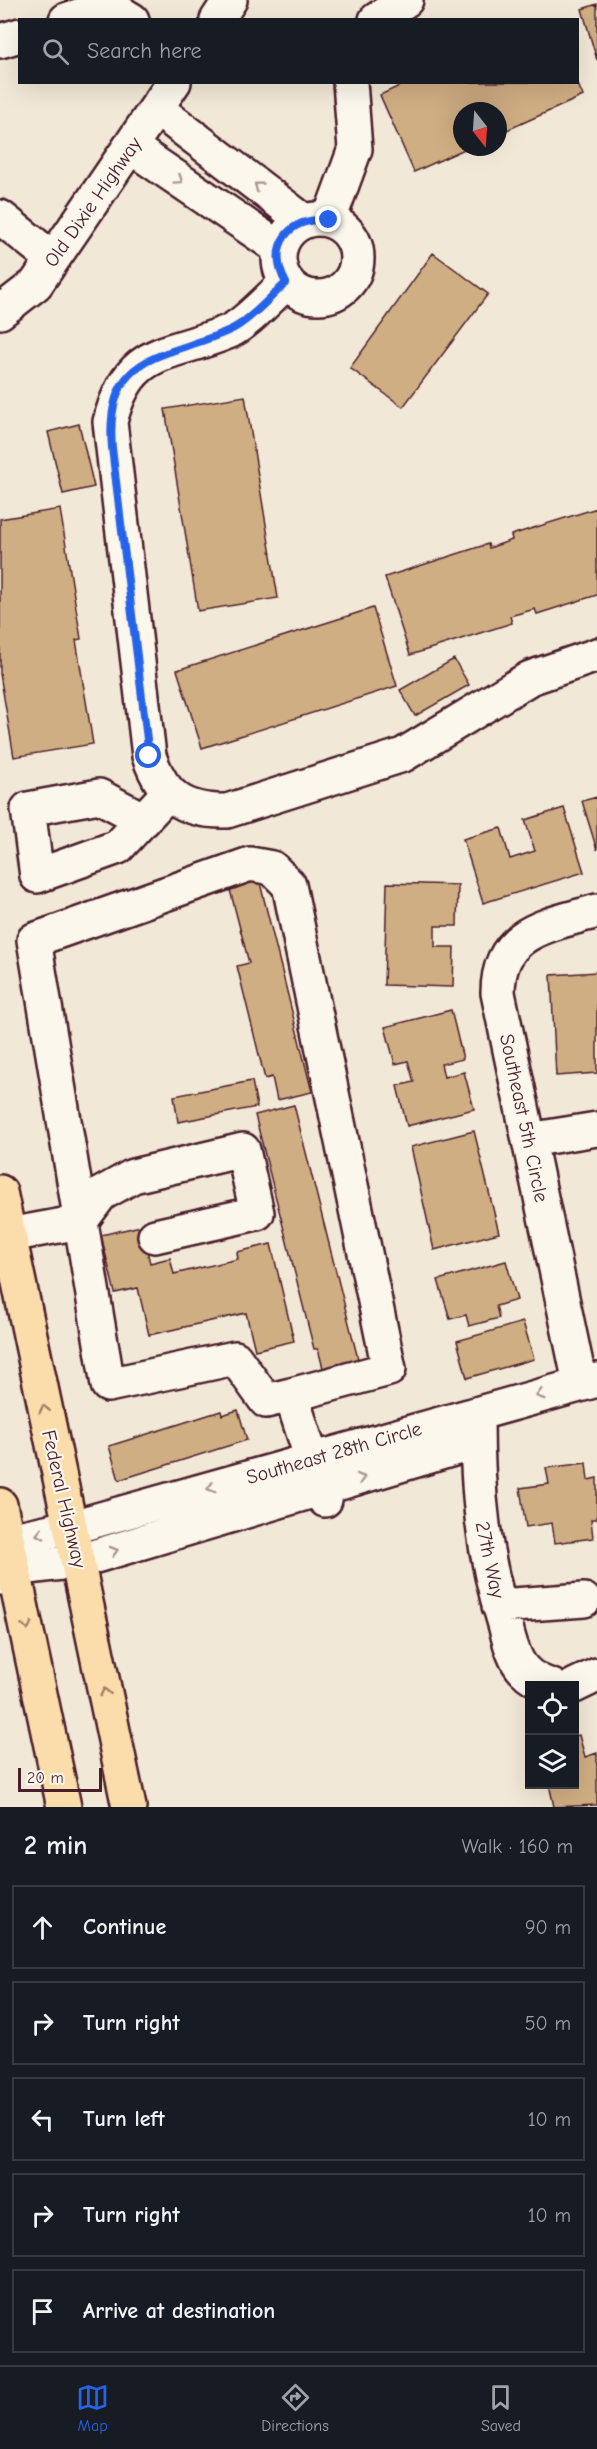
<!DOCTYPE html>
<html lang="en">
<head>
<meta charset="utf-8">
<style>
  body { margin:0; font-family:"Comic Neue",sans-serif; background:#242831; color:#f1f3f6 }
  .controls { position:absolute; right:18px; bottom:18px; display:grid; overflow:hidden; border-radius:0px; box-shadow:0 6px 24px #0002 }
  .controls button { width:54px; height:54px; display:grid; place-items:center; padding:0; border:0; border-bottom:2px solid #363941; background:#171b24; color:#f1f3f6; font:30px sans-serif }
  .compass { position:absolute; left:453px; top:102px; width:54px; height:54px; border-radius:50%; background:#171b24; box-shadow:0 6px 24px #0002; rotate:163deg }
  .scale { position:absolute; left:18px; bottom:15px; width:84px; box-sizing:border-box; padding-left:6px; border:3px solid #4a1f2b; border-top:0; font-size:16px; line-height:21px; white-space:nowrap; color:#4a1f2b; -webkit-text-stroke:4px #fbf7ec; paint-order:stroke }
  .stop { position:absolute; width:18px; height:18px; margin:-14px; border:4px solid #2563eb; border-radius:50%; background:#fff }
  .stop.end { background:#2563eb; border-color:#fff; box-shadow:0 2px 6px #0008 }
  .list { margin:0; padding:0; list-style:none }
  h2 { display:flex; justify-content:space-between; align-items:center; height:78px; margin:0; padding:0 24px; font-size:26px }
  h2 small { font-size:20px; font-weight:400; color:#9ea1a6 }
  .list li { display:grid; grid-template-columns:39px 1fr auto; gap:18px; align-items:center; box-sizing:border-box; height:84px; margin:0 12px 12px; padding:0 12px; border:2px solid #363941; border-radius:0px }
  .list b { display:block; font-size:22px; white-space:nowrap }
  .list em { font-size:20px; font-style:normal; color:#9ea1a6 }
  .icon { flex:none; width:33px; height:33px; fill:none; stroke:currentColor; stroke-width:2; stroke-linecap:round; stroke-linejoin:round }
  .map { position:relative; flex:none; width:597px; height:1807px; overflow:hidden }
  .search { position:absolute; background:#171b24; box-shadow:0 6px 24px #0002; left:18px; right:18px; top:18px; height:66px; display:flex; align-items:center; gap:15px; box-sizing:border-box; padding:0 21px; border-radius:0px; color:#9ea1a6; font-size:22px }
  .sheet { height:558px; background:#171b24 }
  nav { display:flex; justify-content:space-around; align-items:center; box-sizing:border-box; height:84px; border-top:2px solid #363941; background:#171b24; font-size:16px; color:#9ea1a6 }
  nav a { display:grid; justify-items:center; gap:3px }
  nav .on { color:#2563eb }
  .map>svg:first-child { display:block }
  .building { fill:#d0ae83; stroke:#4a1f2b; stroke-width:1.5 }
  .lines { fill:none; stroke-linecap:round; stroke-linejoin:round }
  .minor-casing { stroke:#4a1f2b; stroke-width:38 }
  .major-casing { stroke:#4a1f2b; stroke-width:38 }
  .minor { stroke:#fbf7ec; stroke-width:33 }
  .major { stroke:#fbddab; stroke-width:33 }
  .oneway { stroke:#ab9695 }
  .oneway2 { stroke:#a27e6b }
  .route { stroke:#2563eb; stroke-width:8 }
  .labels { text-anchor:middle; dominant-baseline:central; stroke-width:4.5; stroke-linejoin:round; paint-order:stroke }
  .street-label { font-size:20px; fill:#4a1f2b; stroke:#fbf7ec }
</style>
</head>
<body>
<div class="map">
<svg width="597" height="1807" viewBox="0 0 597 1807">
  <rect width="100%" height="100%" fill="#f2e8d7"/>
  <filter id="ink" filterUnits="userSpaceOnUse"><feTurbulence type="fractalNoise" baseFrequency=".0167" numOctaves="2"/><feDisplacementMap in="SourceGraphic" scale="12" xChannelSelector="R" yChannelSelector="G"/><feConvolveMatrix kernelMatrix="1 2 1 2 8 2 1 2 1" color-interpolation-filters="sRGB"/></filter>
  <g filter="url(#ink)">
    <path class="building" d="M597,4V60L582,9Z
      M408,82H577L583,96L498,134V111H462V147H469L414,172L380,95Z
      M433,253L488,294L403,407L350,368Z
      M245,396L278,598L198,611L165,409Z
      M79,424L94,487L63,494L48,432Z
      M597,508V595L537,614L535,609L510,616L512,623L410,655L385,577L488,544L489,548L512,540L511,535Z
      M60,509L81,639L76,640L93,744L14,757L0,674V519Z
      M373,608L397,686L202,748L177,670Z
      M454,659L469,685L415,716L400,690Z
      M597,797V850L582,801Z
      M564,808L584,872L483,903L463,839L501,828L510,859L535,851L525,820Z
      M259,879L312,1092L277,1100L272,1077L265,1079L237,966L249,963L229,886Z
      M387,883L458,885L457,926H435V947H454L453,987L384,985Z
      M597,972V1073L556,1076L551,975Z
      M451,1010L463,1059L441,1064L444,1077L464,1072L474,1109L407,1126L397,1086L414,1082L408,1061L395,1064L385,1027Z
      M252,1081L257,1107L178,1122L174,1096Z
      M294,1105L358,1359L323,1368L318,1349H314L255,1115Z
      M474,1131L499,1233L434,1250L411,1147Z
      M141,1226L150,1263L170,1258L174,1274L238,1259L237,1252L271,1244L294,1341L255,1350L246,1313L149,1335L138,1288L115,1293L101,1235Z
      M506,1261L517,1300L496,1306L499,1318L469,1326L466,1315L450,1319L438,1280Z
      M523,1322L534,1359L467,1378L457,1341Z
      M238,1410L247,1440L119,1480L109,1446L221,1411L222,1415Z
      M586,1463L588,1480L597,1478V1519H591L593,1538L555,1543L552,1523L526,1527L520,1488L549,1484L546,1468Z
      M579,1735L585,1757L597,1753V1805L554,1807L549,1784H574V1736Z"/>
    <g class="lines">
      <g class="minor-casing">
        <path id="minor" d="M66,20L109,6L132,20
          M217,20L230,0
          M376,20L406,0
          M0,41L20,35
          M157,109L304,221
          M131,147L279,248
          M0,217L53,259
          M279 258a39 39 0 1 1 78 0a39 39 0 1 1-78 0Z
          M329,220L355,149L350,82
          M286,283C271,296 247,323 230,331C169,357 129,345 110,422L149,756C163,797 184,812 227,811L403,755L530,678L597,655
          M0,312L36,284L174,82
          M144,820L99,796L28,809L37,876L118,847L168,793
          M529,1140L597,1129
          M9,1235L80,1222L101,1194L133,1176L243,1150L257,1213L155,1236
          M580,1383L498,993C498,930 547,926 597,911
          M291,1395L266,1401L235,1358L108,1385L34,940L250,864L272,868L289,885L389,1369L291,1395L325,1500
          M477,1420C477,1492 483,1555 505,1624C509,1639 513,1659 524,1670C532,1679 542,1683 552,1686
          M0,1542L83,1524L597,1380
          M0,1578L15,1569L79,1561L477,1442
          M499,1606L584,1600
          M574,1686L597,1675"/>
      </g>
      <g class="major-casing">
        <path id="major" d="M0,1192L129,1807
          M0,1505L64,1807"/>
      </g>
      <use href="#minor" class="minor"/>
      <use href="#major" class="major"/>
    </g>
    <defs><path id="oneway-chevron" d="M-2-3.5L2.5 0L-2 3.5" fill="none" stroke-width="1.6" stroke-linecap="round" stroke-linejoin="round" transform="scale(1.5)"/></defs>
    <g class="oneway">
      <use href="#oneway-chevron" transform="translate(179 180) rotate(34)"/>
      <use href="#oneway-chevron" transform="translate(258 186) rotate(-143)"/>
      <use href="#oneway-chevron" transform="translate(540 1395) rotate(164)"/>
      <use href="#oneway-chevron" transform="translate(361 1478) rotate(-17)"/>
      <use href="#oneway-chevron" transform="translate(211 1488) rotate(164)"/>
      <use href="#oneway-chevron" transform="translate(40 1534) rotate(167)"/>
      <use href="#oneway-chevron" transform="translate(114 1551) rotate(-16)"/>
    </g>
    <g class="oneway2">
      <use href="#oneway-chevron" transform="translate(44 1409) rotate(-103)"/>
      <use href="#oneway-chevron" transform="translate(27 1626) rotate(78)"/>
      <use href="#oneway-chevron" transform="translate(105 1692) rotate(-101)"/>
    </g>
  </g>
  <g class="lines" filter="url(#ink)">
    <path class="route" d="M149,756L112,448C104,350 164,360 230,330C247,323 271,296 286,283C266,247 288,216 329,220"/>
  </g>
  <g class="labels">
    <g class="street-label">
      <text transform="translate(93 202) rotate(-55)">Old Dixie Highway</text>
      <text transform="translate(524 1118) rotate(78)">Southeast 5th Circle</text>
      <text transform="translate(334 1453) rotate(-16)">Southeast 28th Circle</text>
      <text transform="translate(64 1499) rotate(77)">Federal Highway</text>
      <text transform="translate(490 1560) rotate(78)">27th Way</text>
    </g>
  </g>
</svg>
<div class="controls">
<button><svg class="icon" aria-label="locate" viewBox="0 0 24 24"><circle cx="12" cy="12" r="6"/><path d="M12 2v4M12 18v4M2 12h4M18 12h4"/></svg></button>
<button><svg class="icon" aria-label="layers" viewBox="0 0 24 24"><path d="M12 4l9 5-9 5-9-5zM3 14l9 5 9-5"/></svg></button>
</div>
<svg class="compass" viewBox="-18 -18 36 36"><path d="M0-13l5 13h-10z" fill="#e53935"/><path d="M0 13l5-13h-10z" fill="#9ea1a6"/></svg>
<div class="scale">20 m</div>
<div class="stop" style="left:149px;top:756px"></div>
<div class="stop end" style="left:329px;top:220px"></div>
<div class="search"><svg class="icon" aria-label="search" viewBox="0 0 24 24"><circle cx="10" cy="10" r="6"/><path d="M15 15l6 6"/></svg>Search here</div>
</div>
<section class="sheet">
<h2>2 min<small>Walk · 160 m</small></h2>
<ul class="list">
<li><svg class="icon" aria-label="ahead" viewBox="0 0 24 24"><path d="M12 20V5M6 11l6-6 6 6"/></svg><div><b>Continue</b></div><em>90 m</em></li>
<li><svg class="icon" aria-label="right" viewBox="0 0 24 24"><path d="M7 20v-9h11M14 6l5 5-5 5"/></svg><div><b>Turn right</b></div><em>50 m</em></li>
<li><svg class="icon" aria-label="left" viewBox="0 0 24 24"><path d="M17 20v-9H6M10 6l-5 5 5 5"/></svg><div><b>Turn left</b></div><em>10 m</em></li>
<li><svg class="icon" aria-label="right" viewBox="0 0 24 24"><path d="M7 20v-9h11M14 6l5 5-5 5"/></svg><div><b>Turn right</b></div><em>10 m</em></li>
<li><svg class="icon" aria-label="arrive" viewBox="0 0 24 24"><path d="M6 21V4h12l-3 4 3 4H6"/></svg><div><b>Arrive at destination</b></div></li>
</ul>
</section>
<nav>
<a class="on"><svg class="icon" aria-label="map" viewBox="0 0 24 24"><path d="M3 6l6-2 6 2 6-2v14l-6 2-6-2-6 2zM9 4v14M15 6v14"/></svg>Map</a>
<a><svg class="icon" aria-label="directions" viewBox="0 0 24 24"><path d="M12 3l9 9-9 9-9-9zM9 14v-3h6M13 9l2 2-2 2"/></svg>Directions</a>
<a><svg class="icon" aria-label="saved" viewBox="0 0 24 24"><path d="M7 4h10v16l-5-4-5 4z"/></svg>Saved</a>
</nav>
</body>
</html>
